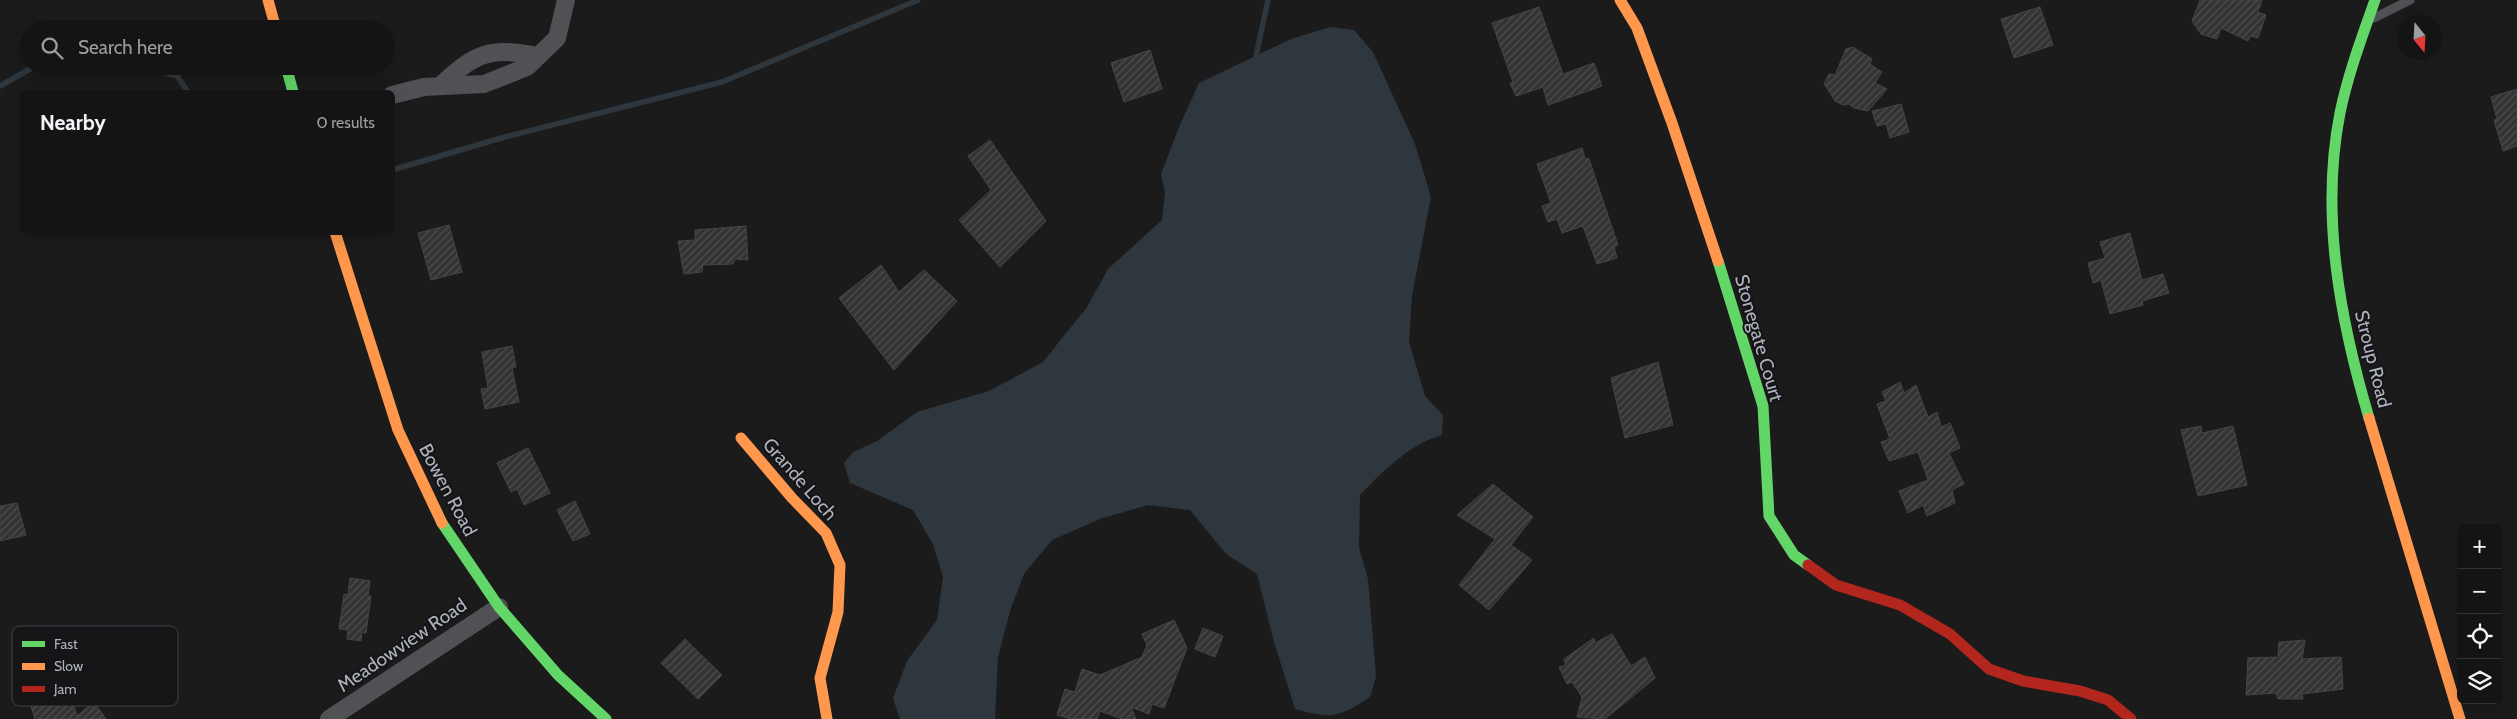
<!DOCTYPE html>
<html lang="en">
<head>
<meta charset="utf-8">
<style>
  body { margin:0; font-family:Cabin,sans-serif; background:#1d1d1e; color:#f1f3f6 }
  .controls { position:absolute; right:15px; bottom:15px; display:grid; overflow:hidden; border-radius:8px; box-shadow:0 5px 20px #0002 }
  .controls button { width:45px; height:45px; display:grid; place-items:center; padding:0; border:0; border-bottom:1px solid #333334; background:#141415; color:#f1f3f6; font:25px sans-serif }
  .compass { position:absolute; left:2397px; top:15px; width:45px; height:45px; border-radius:50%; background:#141415; box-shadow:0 5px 20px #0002; rotate:162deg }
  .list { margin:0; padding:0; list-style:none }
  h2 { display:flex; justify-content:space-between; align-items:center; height:65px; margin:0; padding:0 20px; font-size:21px }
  h2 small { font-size:16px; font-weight:400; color:#9d9ea0 }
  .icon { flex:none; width:28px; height:28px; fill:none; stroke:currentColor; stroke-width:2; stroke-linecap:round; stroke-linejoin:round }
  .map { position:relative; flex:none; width:2517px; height:719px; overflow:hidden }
  .search { position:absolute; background:#141415; box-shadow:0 5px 20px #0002; left:20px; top:20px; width:375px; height:55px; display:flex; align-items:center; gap:12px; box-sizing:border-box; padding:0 18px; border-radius:28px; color:#9d9ea0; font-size:19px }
  .panel { position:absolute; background:#141415; box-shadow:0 5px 20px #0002; left:20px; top:90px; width:375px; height:145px; border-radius:8px }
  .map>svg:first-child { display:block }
  .water { fill:#2e373e }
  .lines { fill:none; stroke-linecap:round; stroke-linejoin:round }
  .stream { stroke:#2e373e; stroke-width:5.5 }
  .building { fill:url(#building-hatch); stroke:#444548 }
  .lane { stroke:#4f5155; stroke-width:9 }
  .street { stroke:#4f5155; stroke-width:18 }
  .fast { stroke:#63d668; stroke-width:11 }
  .slow { stroke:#ff974d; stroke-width:11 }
  .jam { stroke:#b3261e; stroke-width:11 }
  .labels { text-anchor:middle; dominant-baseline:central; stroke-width:4; stroke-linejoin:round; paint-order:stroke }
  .street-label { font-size:19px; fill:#adb2bc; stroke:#151518 }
  .key { fill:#151518; stroke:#434449; stroke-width:1 }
  .key-label { font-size:14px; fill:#adb2bc }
</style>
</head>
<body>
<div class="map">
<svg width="2517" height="719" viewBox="0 0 2517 719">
  <defs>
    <pattern id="building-hatch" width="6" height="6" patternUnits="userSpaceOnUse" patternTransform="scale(1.25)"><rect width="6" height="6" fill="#333334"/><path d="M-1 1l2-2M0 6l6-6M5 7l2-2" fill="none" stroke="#4e4e4f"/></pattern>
  </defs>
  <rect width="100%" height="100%" fill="#1b1b1c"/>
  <path class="water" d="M1330,27L1354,30L1373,52L1415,144L1431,197L1412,296L1409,342L1425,396L1443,415L1442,435C1410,444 1383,471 1360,495L1359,548L1368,579L1376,677L1370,697C1339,718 1331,719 1295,709L1274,642L1257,574L1226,554L1190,510L1148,505L1100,519L1052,540L1024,574L1010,611L998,657L995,719H900L893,698L907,661L937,620L943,577L933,544L913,510L850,483L844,463L853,452L877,441L917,412L989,391L1043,362L1087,307L1108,269L1162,220L1165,192L1161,174L1179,127L1199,83L1291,39Z"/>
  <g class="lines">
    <path class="stream" d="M1256,56L1268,0
      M140,66L177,76L188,92
      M0,86L35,66
      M392,170L505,137L722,82L918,0"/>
  </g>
  <path class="building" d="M2200,0H2262L2258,12L2266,15L2258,38L2250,36L2248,41L2221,28L2217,39L2201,34L2192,21Z
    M1539,7L1563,74L1594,63L1602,86L1548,105L1543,87L1516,96L1510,83L1513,82L1492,23Z
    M2040,7L2053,45L2014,58L2001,19Z
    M1853,47L1872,59L1870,64L1882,72L1875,83L1887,89L1868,111L1854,108L1849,104L1843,105L1835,101L1824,84L1829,74L1835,75L1846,49Z
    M1150,50L1162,89L1124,102L1111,63Z
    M2517,89V146L2503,151L2494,120L2497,119L2491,97Z
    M1901,104L1909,132L1890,138L1886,124L1877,126L1872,111Z
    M990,140L1046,221L1000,267L959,220L991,190L968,156Z
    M1582,148L1585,158L1589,159L1618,245L1614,247L1617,258L1597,264L1583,226L1562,233L1557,219L1548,222L1542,206L1551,203L1537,164Z
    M449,225L462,272L431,280L418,233Z
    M746,226L748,260L735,259L733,264L703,265L702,272L684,274L678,241L695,240V230Z
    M2130,233L2142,280L2163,274L2169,293L2142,301L2143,305L2110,314L2101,280L2093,283L2088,263L2105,258L2100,242Z
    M881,265L899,292L924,270L957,301L894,370L839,298Z
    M512,346L516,367L512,368L519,402L485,409L481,389L488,388L482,352Z
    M1658,362L1673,425L1625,438L1611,378Z
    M1900,382L1904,393L1916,385L1928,417L1937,412L1941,427L1950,423L1960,448L1949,453L1964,484L1952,490L1955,503L1927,516L1923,505L1908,513L1899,491L1928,480L1918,452L1889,461L1881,442L1890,439L1877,404L1886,401L1882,392Z
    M2201,426L2202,433L2233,426L2247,485L2198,496L2181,430Z
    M528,448L550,493L524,505L517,489L511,492L497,463Z
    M1493,484L1533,517L1511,545L1532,560L1489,610L1459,585L1495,539L1457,515Z
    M575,501L590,534L573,541L557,510Z
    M17,503L26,535L0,541V506Z
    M350,578L370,581L368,596H371L366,633L362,632L361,641L347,639L348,630L339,629L344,594L348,595Z
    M1174,620L1187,648L1164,708L1152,704L1149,714L1131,707L1136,719H1122L1100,711L1097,719H1071L1057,715L1065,689L1075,692L1082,669L1100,675L1142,657L1147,645L1142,634Z
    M1203,628L1223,636L1215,657L1195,649Z
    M1612,634L1631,666L1645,657L1655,678L1605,719L1577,717L1582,697L1572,682L1567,684L1559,667L1566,665L1564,659L1594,638L1595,643Z
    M685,639L722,675L698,699L661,663Z
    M2305,640L2302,659L2341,657L2343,689L2302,694L2303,699H2278L2276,693L2246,695L2248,658L2278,657L2279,642Z
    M62,669L77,716L94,702L106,719H35L23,681Z"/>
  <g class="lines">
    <path class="lane" d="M2374,18L2410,0"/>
    <path class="street" d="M440,86C476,52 490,47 538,56
      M392,95L424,87L484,84L527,67L557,38L566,0
      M329,719L499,607"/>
    <path class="fast" d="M286,66L293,92
      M1718,261L1763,406L1769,516L1794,555L1808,565
      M2369,418C2340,320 2320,214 2340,113C2348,74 2362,37 2375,0
      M442,523L499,607L558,675L606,719"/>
    <path class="slow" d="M268,0L276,29
      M1620,0L1637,28L1672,123L1718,261
      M335,232L398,430L442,523
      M2369,418L2460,719
      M741,438L792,498L826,533L840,565L838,612L820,678L827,719"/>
    <path class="jam" d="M1808,565L1836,585L1900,605L1950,634L1989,669L2023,681L2080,691L2108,700L2131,719"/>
  </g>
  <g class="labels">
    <g class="street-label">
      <text transform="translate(1759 338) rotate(74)">Stonegate Court</text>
      <text transform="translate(2373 359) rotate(76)">Stroup Road</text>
      <text transform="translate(800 479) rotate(49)">Grande Loch</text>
      <text transform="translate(448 490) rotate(62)">Bowen Road</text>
      <text transform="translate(402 645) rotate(-34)">Meadowview Road</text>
    </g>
  </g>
  <rect x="12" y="626" width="166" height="80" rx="8" class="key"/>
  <rect x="22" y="641" width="23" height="6" fill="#63d668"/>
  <rect x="22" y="663" width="23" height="7" fill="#ff974d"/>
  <rect x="22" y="686" width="23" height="6" fill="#b3261e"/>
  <g class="key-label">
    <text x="54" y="649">Fast</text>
    <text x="54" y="671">Slow</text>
    <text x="54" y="694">Jam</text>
  </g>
</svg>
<div class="controls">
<button>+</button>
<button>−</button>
<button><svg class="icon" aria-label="locate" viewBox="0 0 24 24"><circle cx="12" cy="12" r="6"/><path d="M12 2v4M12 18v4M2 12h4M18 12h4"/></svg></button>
<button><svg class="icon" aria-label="layers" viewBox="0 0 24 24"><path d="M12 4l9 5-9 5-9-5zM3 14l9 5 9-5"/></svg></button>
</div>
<svg class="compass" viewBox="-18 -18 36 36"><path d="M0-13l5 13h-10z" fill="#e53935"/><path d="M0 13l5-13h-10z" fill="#9d9ea0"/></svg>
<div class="search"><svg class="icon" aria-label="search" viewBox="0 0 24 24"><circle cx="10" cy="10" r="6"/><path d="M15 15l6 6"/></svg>Search here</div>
<section class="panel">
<h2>Nearby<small>0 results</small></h2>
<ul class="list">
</ul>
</section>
</div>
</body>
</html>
